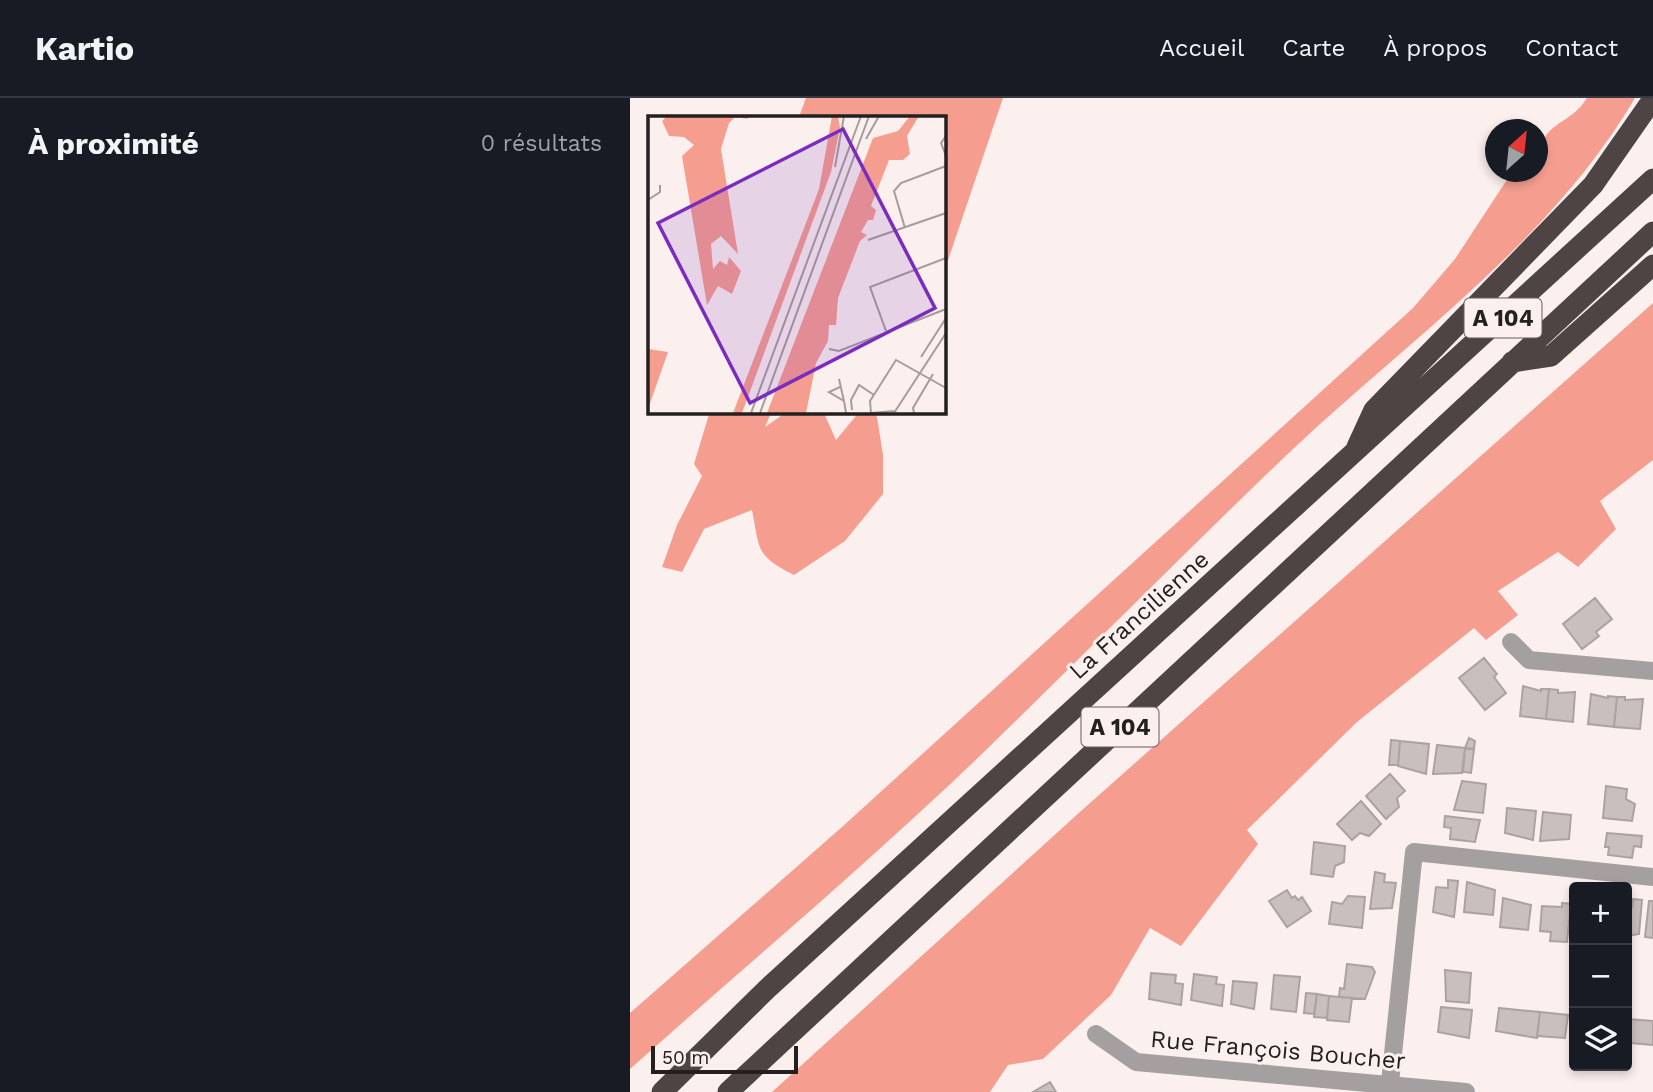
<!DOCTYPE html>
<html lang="fr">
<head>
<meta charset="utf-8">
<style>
  body { margin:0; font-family:"Work Sans",sans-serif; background:#242831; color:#f1f3f6 }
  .controls { position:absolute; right:21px; bottom:21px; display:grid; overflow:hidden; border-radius:7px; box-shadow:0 4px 10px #0003 }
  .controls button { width:63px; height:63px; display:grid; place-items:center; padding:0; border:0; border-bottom:2px solid #363941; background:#171b24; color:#f1f3f6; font:35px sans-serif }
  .compass { position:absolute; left:855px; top:21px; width:63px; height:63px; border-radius:50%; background:#171b24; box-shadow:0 4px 10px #0003; rotate:27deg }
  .scale { position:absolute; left:21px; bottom:18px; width:147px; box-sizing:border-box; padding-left:7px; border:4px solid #24201f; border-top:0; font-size:19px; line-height:24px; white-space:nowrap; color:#24201f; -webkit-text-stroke:5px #fbf0ee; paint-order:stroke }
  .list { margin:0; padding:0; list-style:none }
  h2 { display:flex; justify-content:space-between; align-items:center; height:91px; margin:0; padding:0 28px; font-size:30px }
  h2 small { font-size:23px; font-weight:400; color:#9ea1a6 }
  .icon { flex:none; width:38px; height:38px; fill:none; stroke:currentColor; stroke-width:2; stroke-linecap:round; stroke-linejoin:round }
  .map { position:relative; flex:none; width:1023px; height:994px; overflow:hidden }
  header { display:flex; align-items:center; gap:42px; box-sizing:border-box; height:98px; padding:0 35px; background:#171b24; border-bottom:2px solid #363941 }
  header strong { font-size:33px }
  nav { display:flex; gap:38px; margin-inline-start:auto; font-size:24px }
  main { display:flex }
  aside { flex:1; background:#171b24 }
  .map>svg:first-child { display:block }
  .forest { fill:#f59e90 }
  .building { fill:#c9bfbd; stroke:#aca2a0; stroke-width:2 }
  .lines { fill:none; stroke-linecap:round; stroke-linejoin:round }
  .minor { stroke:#a4a09f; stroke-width:18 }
  .motorway { stroke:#4d4443; stroke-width:21 }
  .labels { text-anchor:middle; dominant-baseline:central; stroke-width:6; stroke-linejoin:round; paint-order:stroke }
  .shield { fill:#fbf0ee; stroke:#645e5d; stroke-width:2 }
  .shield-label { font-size:23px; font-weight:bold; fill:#24201f }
  .street-label { font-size:24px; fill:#24201f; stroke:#fbf0ee }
  .inset-road { fill:none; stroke:#a59d9b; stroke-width:2 }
  .view { fill:#7b2cbf; fill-opacity:0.15; stroke:#7b2cbf; stroke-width:3.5 }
  .inset-edge { fill:none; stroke:#24201f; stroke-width:3.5 }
</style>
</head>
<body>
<header>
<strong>Kartio</strong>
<nav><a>Accueil</a><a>Carte</a><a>À propos</a><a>Contact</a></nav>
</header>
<main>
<aside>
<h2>À proximité<small>0 résultats</small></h2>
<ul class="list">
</ul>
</aside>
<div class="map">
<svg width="1023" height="994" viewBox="0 0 1023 994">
  <rect width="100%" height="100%" fill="#fbf0ee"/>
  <path class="forest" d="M176,0H373L313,177V19H169Z
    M957,0H1005C922,142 781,240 663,351C559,450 459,552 356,652C242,762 119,865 0,971V915L212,729L783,210L825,161L882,74H908C908,19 937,32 957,0Z
    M1023,205V362L970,403L986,431L948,469L928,454L868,493L888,517L856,542L844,530L727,624L617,732L628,746L551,848L520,830L481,897L413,961L378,967L360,994H142L451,713Z
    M80,313H142L135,329L158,313H193L206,342L230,313H241L247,319L253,357V396L215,443L164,477C125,457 130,452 122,412L74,431L52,474L32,469L47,427L72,378L64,366Z"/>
  <path class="building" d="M965,500L982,521L966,534L969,538L952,551L933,526Z
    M854,560L867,576L864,579L876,595L855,612L829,580Z
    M893,588L911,593V591H919L916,621L890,618Z
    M919,591L928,592V595L945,594L943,624L916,621Z
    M961,596L978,600V598L987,599L984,629L958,626Z
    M987,599H995V602L1013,601L1010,631L984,629Z
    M839,640L845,643L844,651L835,650Z
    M761,642L770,643L768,667H759Z
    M770,643L799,646L796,676L768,668Z
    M807,647L835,650L832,675L803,676Z
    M835,650L844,651L841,675L833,674Z
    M760,676L775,693L767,700L769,709L756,721L736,698Z
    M832,683L856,686L853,715L824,712Z
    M976,688L997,691L996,701L1005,706L1002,723L973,720Z
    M731,703L751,726L739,738L730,735L722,742L707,726Z
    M877,710L906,713L903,742L875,735Z
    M913,714L941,717L939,741L910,743Z
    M815,718L850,722L845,744L820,741L821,730L814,729Z
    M977,735L1012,738L1011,749L1004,748L1002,760L978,757L979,749H975Z
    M684,744L715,748L714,764L705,768L703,779L681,776Z
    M745,774L755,776L754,784L766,785L762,810L740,811Z
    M818,782L828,783L824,819L803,814L806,789L818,790Z
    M837,784L865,792L863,817L834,814Z
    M657,792L662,800L665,798L668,802L672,799L681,813L657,829L639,803Z
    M718,798L735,799L732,830L699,826L702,804L712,806Z
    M873,800L901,807L898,832L870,829Z
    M1003,801L1012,802L1009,836L997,838V808L1002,809Z
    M1019,803H1023V840L1015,839Z
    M932,805L941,806L937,844L920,843L921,834L910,833L912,808L932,809Z
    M717,866L742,869L745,874L735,901L709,899L710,890L714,891Z
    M815,872L841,875L839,905L816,903Z
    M521,875L546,877L545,885L553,886L551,907L519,901Z
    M564,876L587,879L586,886L594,887L592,908L561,902Z
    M644,877L670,879L666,914L641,911Z
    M603,883L627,885L624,911L601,906Z
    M676,895L687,896L684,916L674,915Z
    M687,896L699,898L697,920L684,919Z
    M699,898L722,900L719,924L697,922Z
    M811,909L842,912L839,940L808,934Z
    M869,910L910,914L907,940L866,933Z
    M910,914L938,917L935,940L907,938Z
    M997,921L1023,923V947L1000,945L997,948Z
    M420,984L426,994H403Z"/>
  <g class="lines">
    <path class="minor" d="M881,544L899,562L1023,573
      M466,936L506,964L836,994
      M760,985L784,754L1023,779"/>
    <path class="motorway" d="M882,264L921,258L1023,167
      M727,349L744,312L963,87L1023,1
      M32,994L137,891L1023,81
      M98,994L1023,134"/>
  </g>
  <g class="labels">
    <g class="shield">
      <rect x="834.5" y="200.5" width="77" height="39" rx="5"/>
      <rect x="451.5" y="609.5" width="77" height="39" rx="5"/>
    </g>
    <g class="shield-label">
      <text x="873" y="220">A 104</text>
      <text x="490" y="629">A 104</text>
    </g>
    <g class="street-label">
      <text transform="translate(509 517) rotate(-42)">La Francilienne</text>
      <text transform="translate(648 952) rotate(5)">Rue François Boucher</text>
    </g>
  </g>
  <g transform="translate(18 18)">
    <rect width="298" height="298" fill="#fbf0ee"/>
    <path d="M19,0H99L100,3L87,1L81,7L73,33L90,138L73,120L63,128L65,153L72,145L79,149L81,141L93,155L84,178L70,170L59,189L34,40L46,29L36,21L21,20L14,5ZM184,0H190L192,12L183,56L94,297H85L171,73ZM262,0H271L259,20L262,38L255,44H241L223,90L228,94L225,104H220L213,116L219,119L212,125L190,182L188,209H181L180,225L168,247L158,297H119L225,22L250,15ZM0,233L20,236L0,293Z" fill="#f59e90"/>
    <path class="inset-road" d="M298,20L293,27L298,40M218,23L231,0M187,51L196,0M0,84L12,76V69M257,112L246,75L253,67L298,50M220,124L298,97M238,215L222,171L298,142M181,233L191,235L298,193M273,241L298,202M191,263L196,285M192,271L181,276L196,285L198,297M204,294L203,284L211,269L226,279M103,297L213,0M112,297L221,0M223,297L222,285L248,244L298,272M223,297L247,295M246,297L298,217M266,297L265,292L285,258"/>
    <path class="view" d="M195,13L287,192L102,287L10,107Z"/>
    <rect width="298" height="298" class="inset-edge"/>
  </g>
</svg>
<div class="controls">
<button>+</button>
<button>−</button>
<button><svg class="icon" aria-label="layers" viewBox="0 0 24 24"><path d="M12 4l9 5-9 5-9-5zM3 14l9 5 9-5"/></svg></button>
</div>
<svg class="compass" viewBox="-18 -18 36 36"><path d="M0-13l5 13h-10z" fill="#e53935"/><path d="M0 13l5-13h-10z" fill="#9ea1a6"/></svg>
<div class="scale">50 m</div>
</div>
</main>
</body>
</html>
